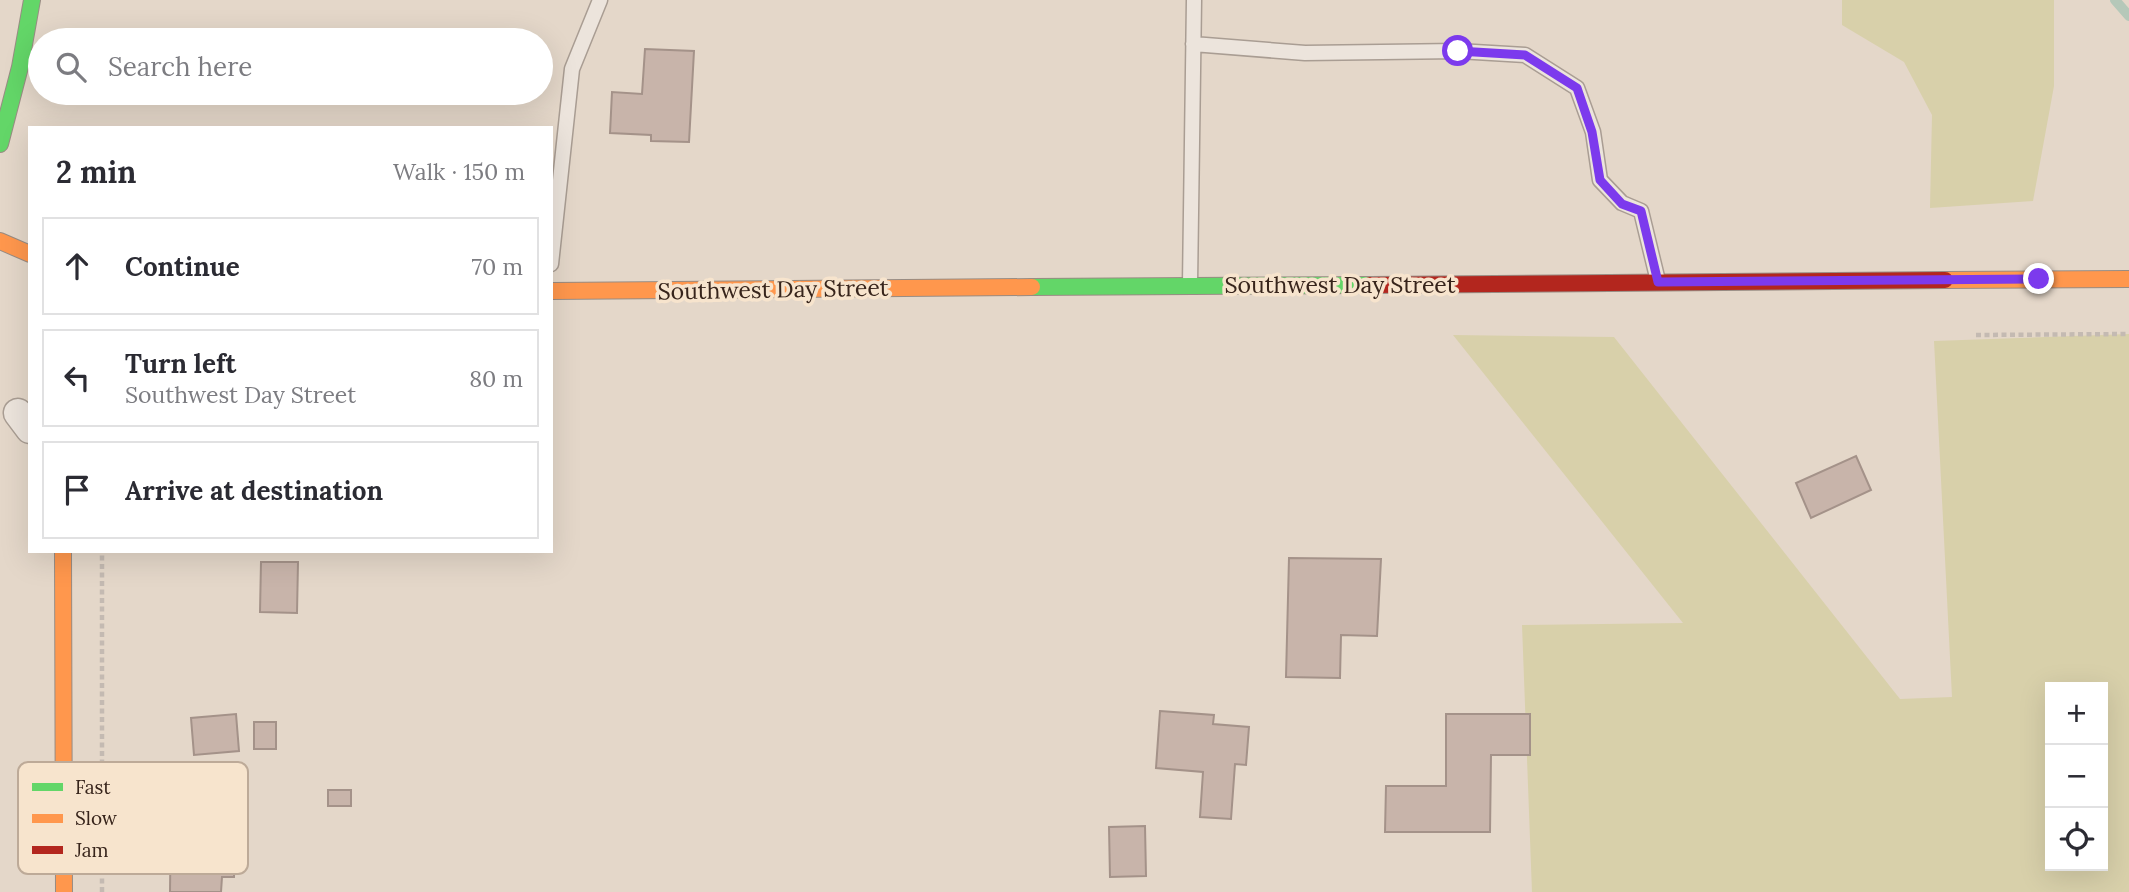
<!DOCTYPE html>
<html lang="en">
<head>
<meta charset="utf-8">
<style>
  body { margin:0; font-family:Lora,serif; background:#f2f2f3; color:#2b2b33 }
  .controls { position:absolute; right:21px; bottom:21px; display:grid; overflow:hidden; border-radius:0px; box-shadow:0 7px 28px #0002 }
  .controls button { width:63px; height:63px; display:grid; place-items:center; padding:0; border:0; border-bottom:2px solid #e1e1e2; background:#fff; color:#2b2b33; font:35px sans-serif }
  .stop { position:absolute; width:21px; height:21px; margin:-16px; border:5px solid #7c3aed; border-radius:50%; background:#fff }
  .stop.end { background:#7c3aed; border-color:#fff; box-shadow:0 2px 7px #0008 }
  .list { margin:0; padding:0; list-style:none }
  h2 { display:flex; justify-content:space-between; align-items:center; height:91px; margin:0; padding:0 28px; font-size:30px }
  h2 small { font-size:23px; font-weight:400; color:#7c7c81 }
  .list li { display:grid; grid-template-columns:46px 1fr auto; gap:21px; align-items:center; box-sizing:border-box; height:98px; margin:0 14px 14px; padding:0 14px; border:2px solid #e1e1e2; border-radius:0px }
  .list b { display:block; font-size:26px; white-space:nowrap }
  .list p { margin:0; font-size:23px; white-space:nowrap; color:#7c7c81 }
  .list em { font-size:23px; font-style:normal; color:#7c7c81 }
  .icon { flex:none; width:38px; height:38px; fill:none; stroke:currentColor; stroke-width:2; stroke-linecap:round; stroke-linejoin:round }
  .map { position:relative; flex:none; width:2129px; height:892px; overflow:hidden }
  .search { position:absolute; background:#fff; box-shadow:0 7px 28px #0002; left:28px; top:28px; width:525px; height:77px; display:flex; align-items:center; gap:18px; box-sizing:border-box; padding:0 24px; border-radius:38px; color:#7c7c81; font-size:26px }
  .panel { position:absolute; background:#fff; box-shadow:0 7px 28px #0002; left:28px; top:126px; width:525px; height:427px; border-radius:0px }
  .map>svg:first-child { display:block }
  .green { fill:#d8d0aa; fill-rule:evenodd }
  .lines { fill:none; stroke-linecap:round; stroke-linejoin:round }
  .stream { stroke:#b5c8b9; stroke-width:10 }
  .building { fill:#c8b4aa; stroke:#a49289; stroke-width:2 }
  .lane-casing { stroke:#a99d93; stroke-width:17 }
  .street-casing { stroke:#a99d93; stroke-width:31 }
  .fast-casing { stroke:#988c83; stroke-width:18 }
  .slow-casing { stroke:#988c83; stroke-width:18 }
  .jam-casing { stroke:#988c83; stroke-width:18 }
  .path { stroke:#c4bab2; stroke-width:4.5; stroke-dasharray:5 3.5; stroke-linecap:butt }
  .lane { stroke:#ece4dc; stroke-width:14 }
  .street { stroke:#ece4dc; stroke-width:28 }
  .fast { stroke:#63d668; stroke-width:16 }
  .slow { stroke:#ff974d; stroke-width:16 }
  .jam { stroke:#b3261e; stroke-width:16 }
  .route { stroke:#7c3aed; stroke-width:9 }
  .labels { text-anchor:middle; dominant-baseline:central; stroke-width:7; stroke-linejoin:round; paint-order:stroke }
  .street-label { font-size:23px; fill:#37241b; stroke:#f7e4cd }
  .key { fill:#f7e4cd; stroke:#bdaa98; stroke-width:2 }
  .key-label { font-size:19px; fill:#37241b }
</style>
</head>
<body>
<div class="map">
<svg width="2129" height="892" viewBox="0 0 2129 892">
  <rect width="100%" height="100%" fill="#e4d7c9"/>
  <path class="green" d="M1842,0H2054V86L2033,201L1930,208L1932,115L1904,62L1842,25Z
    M2129,334V892H1532L1522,625L1683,623L1453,335L1614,337L1900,699L1952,697L1934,341ZM2050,687H2103V866H2050Z"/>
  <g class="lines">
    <path class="stream" d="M2115,0L2129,16"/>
  </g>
  <path class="building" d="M645,49L694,51L689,142L651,141V135L610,133L612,92L642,94Z
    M1856,456L1871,490L1811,518L1796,483Z
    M1289,558L1381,559L1377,636L1341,635L1340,678L1286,677Z
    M261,562H298L297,613L260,612Z
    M1160,711L1214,715L1213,724L1249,727L1246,765L1235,764L1231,819L1200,817L1203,772L1156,768Z
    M236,714L239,751L194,755L191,718Z
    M1446,714H1530V755H1491L1490,832H1385L1386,786H1446Z
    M254,722H276V749H254Z
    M328,790H351V806H328Z
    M171,807L236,808L234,877H222L221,892H170Z
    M1145,826L1146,876L1110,877L1109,827Z"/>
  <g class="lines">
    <g class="lane-casing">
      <path id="lane" d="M1193,44L1305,53L1458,51L1525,55L1577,88L1593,132L1600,180L1622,203L1641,211L1658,281
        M551,264L572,69L600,0
        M1190,284L1194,0"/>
    </g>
    <g class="street-casing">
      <path id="street" d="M18,413L30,429"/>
    </g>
    <g class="fast-casing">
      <path id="fast" d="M0,144L20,67L32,0
        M1032,287L1370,285"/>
    </g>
    <g class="slow-casing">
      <path id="slow" d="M0,241L30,254
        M1945,280L2129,279
        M551,291L1032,287
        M63,551L64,892"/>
    </g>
    <g class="jam-casing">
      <path id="jam" d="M1370,285L1945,280"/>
    </g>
    <path class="path" d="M1976,335L2129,334
      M102,892V551"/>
    <use href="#lane" class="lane"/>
    <use href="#street" class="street"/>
    <use href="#fast" class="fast"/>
    <use href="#slow" class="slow"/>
    <use href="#jam" class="jam"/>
  </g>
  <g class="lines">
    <path class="route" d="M1458,51L1525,55L1577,88L1592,132L1600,180L1622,204L1641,211L1658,282L2039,279"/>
  </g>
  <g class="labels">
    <g class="street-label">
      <text x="1340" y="284">Southwest Day Street</text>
      <text transform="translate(773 289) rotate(-1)">Southwest Day Street</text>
    </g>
  </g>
  <rect x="18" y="762" width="230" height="112" rx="10" class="key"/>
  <rect x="32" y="783" width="31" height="8" fill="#63d668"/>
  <rect x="32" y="814" width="31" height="9" fill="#ff974d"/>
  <rect x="32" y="846" width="31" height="8" fill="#b3261e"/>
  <g class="key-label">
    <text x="75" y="794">Fast</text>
    <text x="75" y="825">Slow</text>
    <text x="75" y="857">Jam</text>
  </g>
</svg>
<div class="controls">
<button>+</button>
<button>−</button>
<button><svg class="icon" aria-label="locate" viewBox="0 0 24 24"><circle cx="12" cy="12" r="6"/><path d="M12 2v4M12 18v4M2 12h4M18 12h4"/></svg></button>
</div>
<div class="stop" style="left:1458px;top:51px"></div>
<div class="stop end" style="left:2039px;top:279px"></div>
<div class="search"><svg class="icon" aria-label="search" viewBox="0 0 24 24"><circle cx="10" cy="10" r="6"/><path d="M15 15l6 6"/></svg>Search here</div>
<section class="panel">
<h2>2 min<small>Walk · 150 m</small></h2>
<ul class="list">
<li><svg class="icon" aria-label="ahead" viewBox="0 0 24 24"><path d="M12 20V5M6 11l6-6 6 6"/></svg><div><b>Continue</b></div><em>70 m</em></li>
<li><svg class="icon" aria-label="left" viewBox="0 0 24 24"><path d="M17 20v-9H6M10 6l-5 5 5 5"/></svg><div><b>Turn left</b><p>Southwest Day Street</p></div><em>80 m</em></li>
<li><svg class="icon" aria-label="arrive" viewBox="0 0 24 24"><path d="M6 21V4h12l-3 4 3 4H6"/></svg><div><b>Arrive at destination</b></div></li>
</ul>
</section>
</div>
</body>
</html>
